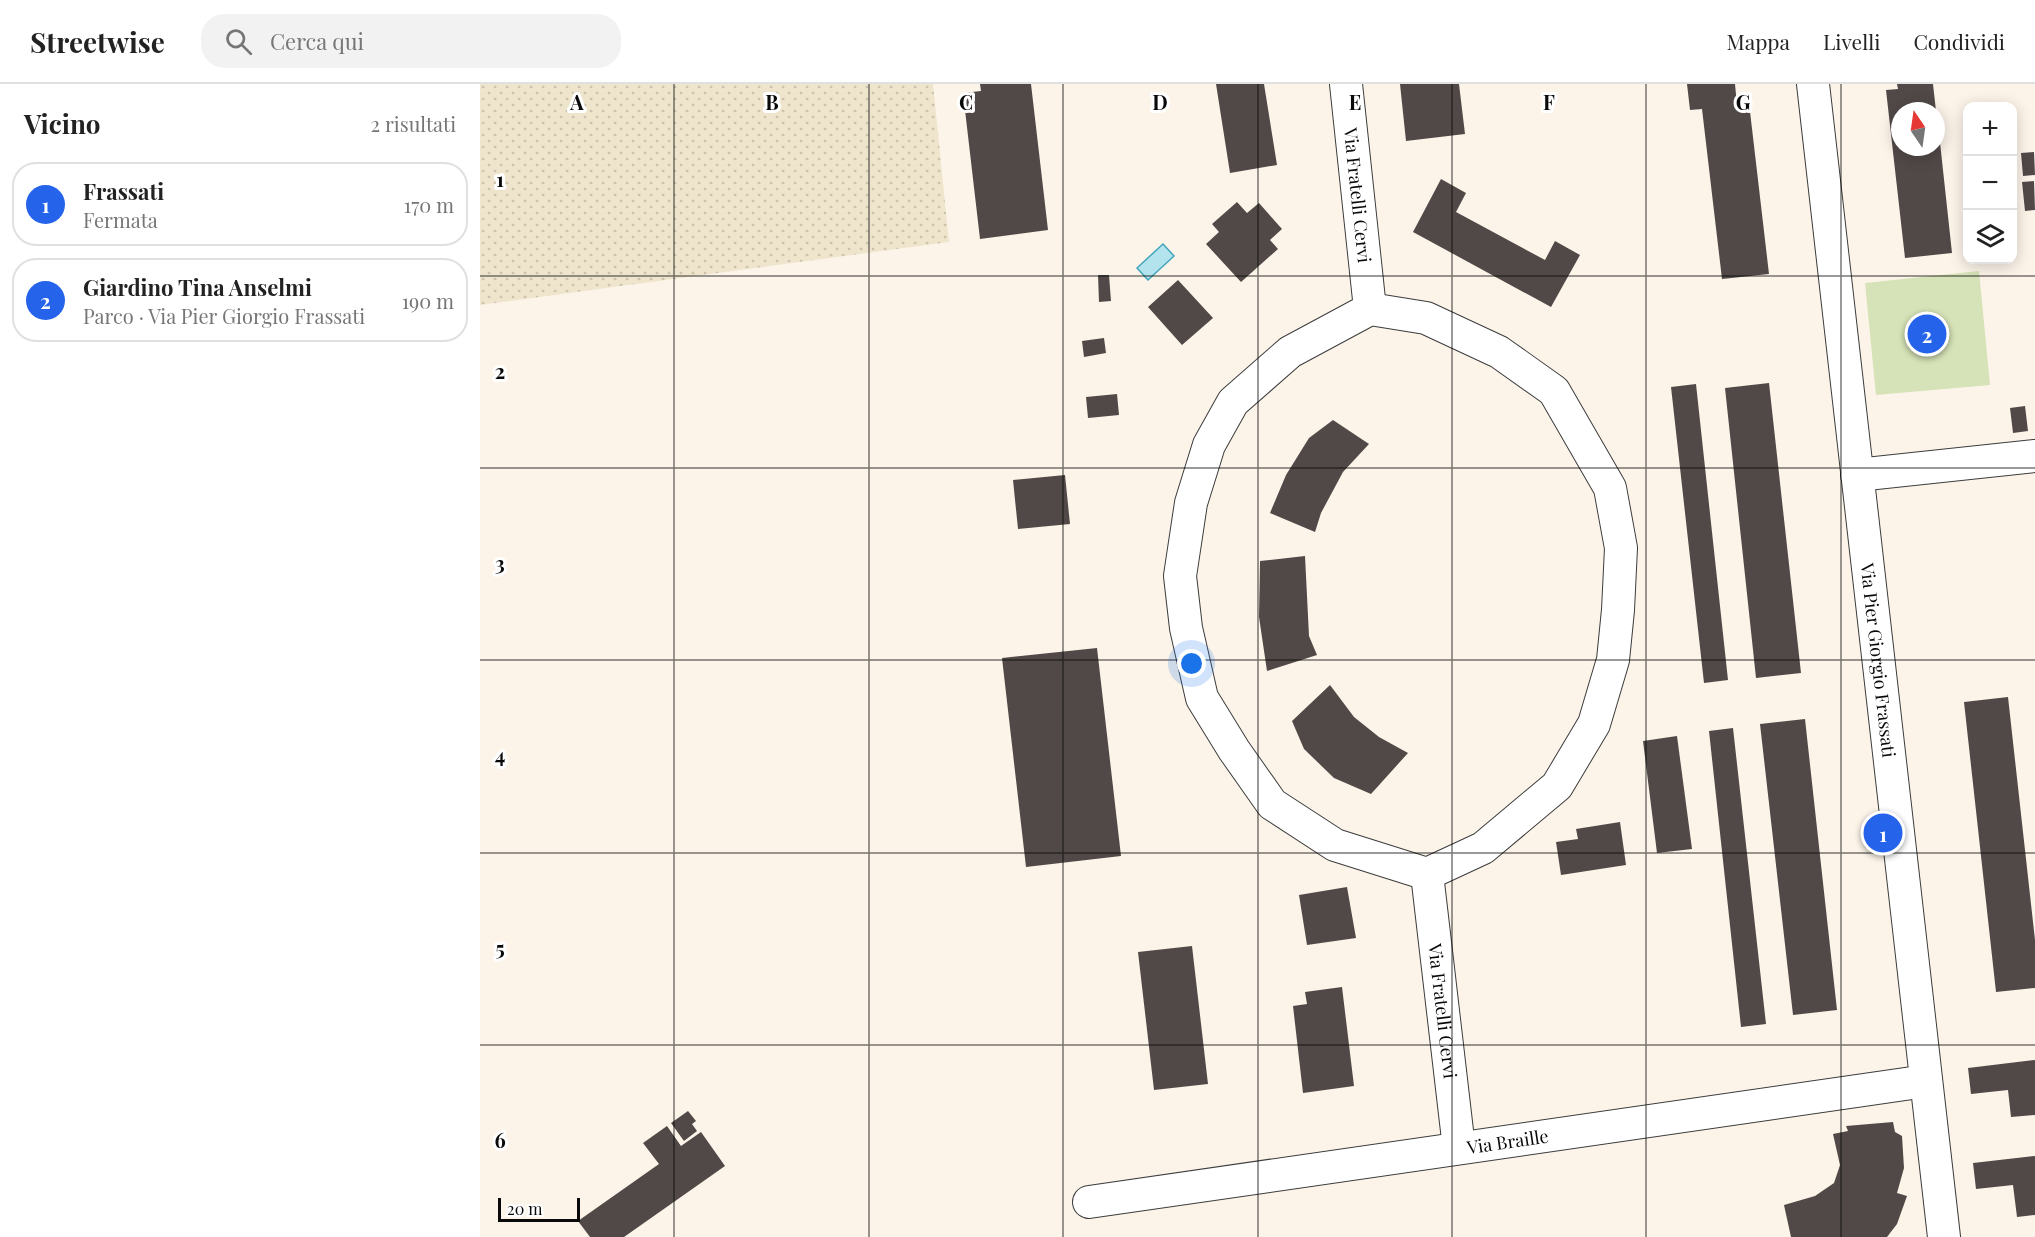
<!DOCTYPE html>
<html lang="it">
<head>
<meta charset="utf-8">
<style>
  body { margin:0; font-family:"Playfair Display",serif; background:#f2f2f2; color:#222 }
  .controls { position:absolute; right:18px; top:18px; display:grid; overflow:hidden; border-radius:12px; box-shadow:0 3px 15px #0003 }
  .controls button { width:54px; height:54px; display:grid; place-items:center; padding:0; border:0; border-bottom:2px solid #e0e0e0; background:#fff; color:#222; font:30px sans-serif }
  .compass { position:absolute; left:1411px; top:18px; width:54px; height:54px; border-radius:50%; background:#fff; box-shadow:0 3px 15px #0003; rotate:347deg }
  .scale { position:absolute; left:18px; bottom:15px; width:82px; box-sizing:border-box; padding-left:6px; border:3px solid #090909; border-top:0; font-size:16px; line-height:21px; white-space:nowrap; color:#090909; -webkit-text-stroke:4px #fff; paint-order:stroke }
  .you { position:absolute; left:712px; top:580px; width:21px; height:21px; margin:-15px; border:4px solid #fff; border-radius:50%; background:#1a73e8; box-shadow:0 0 0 9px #1a73e833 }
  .badge { display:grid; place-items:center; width:39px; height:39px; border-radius:50%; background:#2563eb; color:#fff; font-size:20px; font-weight:700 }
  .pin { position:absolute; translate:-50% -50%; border:3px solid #fff; box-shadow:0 2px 6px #0006 }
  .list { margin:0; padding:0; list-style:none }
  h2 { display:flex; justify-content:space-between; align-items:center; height:78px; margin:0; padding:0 24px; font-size:26px }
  h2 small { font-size:20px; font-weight:400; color:#767676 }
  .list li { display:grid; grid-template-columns:39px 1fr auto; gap:18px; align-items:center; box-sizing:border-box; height:84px; margin:0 12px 12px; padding:0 12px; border:2px solid #e0e0e0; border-radius:24px }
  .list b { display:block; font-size:22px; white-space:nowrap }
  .list p { margin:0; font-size:20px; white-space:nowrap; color:#767676 }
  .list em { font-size:20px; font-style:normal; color:#767676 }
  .icon { flex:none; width:33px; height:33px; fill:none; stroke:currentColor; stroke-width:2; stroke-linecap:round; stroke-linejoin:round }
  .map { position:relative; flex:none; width:1555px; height:1153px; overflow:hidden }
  header { display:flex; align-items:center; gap:36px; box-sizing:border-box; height:84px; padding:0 30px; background:#fff; border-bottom:2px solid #e0e0e0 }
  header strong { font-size:28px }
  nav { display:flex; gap:33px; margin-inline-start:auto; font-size:21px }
  .search { width:420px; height:54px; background:#f2f2f2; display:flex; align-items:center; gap:15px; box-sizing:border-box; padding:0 21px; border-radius:24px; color:#767676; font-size:22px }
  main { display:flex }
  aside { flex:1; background:#fff }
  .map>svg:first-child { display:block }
  .farmland { fill:url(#farmland-dots) }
  .park { fill:#d6e2b7 }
  .water { fill:#b3e4ee; stroke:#43a5bc; stroke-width:1.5 }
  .building { fill:#514947 }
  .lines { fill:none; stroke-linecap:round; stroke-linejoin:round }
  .street-casing { stroke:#3c3c3c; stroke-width:34 }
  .street { stroke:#fff; stroke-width:32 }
  .grid { fill:none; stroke:#090909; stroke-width:1.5; stroke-opacity:0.55 }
  .labels { text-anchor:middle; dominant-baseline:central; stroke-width:6; stroke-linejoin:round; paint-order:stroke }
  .street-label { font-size:18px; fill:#090909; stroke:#fff }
  .grid-label { font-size:20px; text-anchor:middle; font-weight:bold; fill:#090909; stroke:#fff; stroke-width:6; stroke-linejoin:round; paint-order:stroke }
</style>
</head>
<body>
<header>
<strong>Streetwise</strong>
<div class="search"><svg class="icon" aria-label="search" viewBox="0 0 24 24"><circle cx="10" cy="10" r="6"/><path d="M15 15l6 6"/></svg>Cerca qui</div>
<nav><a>Mappa</a><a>Livelli</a><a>Condividi</a></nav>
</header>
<main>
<aside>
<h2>Vicino<small>2 risultati</small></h2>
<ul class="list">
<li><span class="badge">1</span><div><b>Frassati</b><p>Fermata</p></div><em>170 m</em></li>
<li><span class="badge">2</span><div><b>Giardino Tina Anselmi</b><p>Parco · Via Pier Giorgio Frassati</p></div><em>190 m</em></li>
</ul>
</aside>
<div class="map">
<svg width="1555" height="1153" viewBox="0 0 1555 1153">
  <defs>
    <pattern id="farmland-dots" width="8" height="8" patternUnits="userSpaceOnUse" patternTransform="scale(1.5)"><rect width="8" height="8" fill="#efe5cc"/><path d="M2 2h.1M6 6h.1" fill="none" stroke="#ccc3ae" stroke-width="1.8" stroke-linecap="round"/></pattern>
  </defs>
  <rect width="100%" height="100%" fill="#fcf4e9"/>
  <path class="farmland" d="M0,0H453L469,158L0,221Z"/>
  <path class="park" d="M1499,187L1510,301L1396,311L1385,199Z"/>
  <path class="water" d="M683,160L694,172L668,196L657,184Z"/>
  <path class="building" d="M500,0H551L568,146L500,155L483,9L501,7Z
    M736,0H784L797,81L750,89Z
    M920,0H979L985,50L926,57Z
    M1207,0H1255L1257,21L1269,19L1289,190L1242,195L1222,25L1210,26Z
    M1417,0H1453L1456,27H1420V63H1456L1458,40L1472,169L1425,174L1406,6L1418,5Z
    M1554,68L1555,91L1543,92L1541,69Z
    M961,95L986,109L976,128L1065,176L1075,157L1100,171L1071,223L933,148Z
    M1554,97L1555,126L1545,127L1542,98Z
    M757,118L767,129L779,119L802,145L790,156L798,165L761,198L726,160L739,148L732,140Z
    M618,191H629L631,217L619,218Z
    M698,196L733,234L702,261L668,223Z
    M624,254L626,269L604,273L602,257Z
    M1289,299L1321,589L1276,594L1245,304Z
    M1216,300L1248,596L1224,599L1191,303Z
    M637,310L639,331L608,334L606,313Z
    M1545,322L1548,347L1533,349L1530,324Z
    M853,336L889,360L863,388L841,429L835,448L790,429L806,391L829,354Z
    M585,391L590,440L538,445L533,396Z
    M825,472L829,552L837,571L787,587L779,533L780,477Z
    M617,564L641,772L546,783L522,574Z
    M850,601L874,633L899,653L928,669L891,710L854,694L824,665L812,637Z
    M1528,613L1555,856V904L1516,908L1484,618Z
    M1325,635L1357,926L1313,931L1280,640Z
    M1253,644L1286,940L1261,943L1229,647Z
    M1197,652L1212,765L1177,769L1163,657Z
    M1140,738L1146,781L1081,791L1076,758L1098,755L1096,745Z
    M867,803L876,854L827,861L819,811Z
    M712,862L728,1000L674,1006L658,868Z
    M862,903L874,1002L823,1009L813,922L827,920L825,908Z
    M1555,976V1031L1531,1033L1528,1006L1491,1010L1488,984Z
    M208,1027L216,1037L212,1040L217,1047L204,1057L191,1039Z
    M1413,1038L1415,1048L1422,1052L1424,1084L1417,1109L1427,1112L1417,1140L1407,1153H1311L1304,1121L1335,1112L1354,1099L1360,1081L1353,1050L1368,1047L1366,1042Z
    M187,1042L201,1062L221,1048L245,1082L144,1153H110L98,1137L179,1080L163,1059Z
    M1555,1072V1131L1537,1133L1533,1101L1496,1105L1493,1079Z"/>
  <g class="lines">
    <g class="street-casing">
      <g id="street">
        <path id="s1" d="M866,0L890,225"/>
        <path id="s2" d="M1333,0L1464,1153"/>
        <path d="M890,225L946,234L1019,268L1074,307L1130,404L1141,464L1138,526L1133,576L1114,640L1077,702L1003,764L947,790L855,761L792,720L754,666L722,614L706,544L700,492L711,419L729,361L753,318L810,268Z"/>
        <path d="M1377,391L1555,372"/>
        <path id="s3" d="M947,790L979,1064"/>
        <path id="s4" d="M609,1118L1446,997"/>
      </g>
    </g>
    <use href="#street" class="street"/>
  </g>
  <path class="grid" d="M194,0V1153M389,0V1153M583,0V1153M778,0V1153M972,0V1153M1166,0V1153M1361,0V1153M0,192H1555M0,384H1555M0,576H1555M0,769H1555M0,961H1555"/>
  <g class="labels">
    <g class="street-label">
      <text stroke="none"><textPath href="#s1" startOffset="112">Via Fratelli Cervi</textPath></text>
      <text stroke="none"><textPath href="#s2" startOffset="580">Via Pier Giorgio Frassati</textPath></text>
      <text stroke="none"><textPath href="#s3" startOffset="138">Via Fratelli Cervi</textPath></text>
      <text stroke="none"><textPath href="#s4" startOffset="423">Via Braille</textPath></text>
    </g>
  </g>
  <g class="grid-label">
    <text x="97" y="26">A</text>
    <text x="292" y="26">B</text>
    <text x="486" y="26">C</text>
    <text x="680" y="26">D</text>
    <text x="875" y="26">E</text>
    <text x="1069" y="26">F</text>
    <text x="1263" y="26">G</text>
    <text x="20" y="103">1</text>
    <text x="20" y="295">2</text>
    <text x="20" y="487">3</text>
    <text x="20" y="679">4</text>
    <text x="20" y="872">5</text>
    <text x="20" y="1064">6</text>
  </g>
</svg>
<div class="controls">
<button>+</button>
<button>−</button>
<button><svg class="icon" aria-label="layers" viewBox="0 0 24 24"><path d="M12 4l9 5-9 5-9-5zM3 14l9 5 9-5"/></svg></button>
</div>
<svg class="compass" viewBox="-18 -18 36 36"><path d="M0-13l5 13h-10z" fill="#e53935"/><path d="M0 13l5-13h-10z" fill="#767676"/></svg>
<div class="scale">20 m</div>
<div class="you"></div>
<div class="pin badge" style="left:1403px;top:749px">1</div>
<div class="pin badge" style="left:1447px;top:250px">2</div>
</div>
</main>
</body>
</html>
